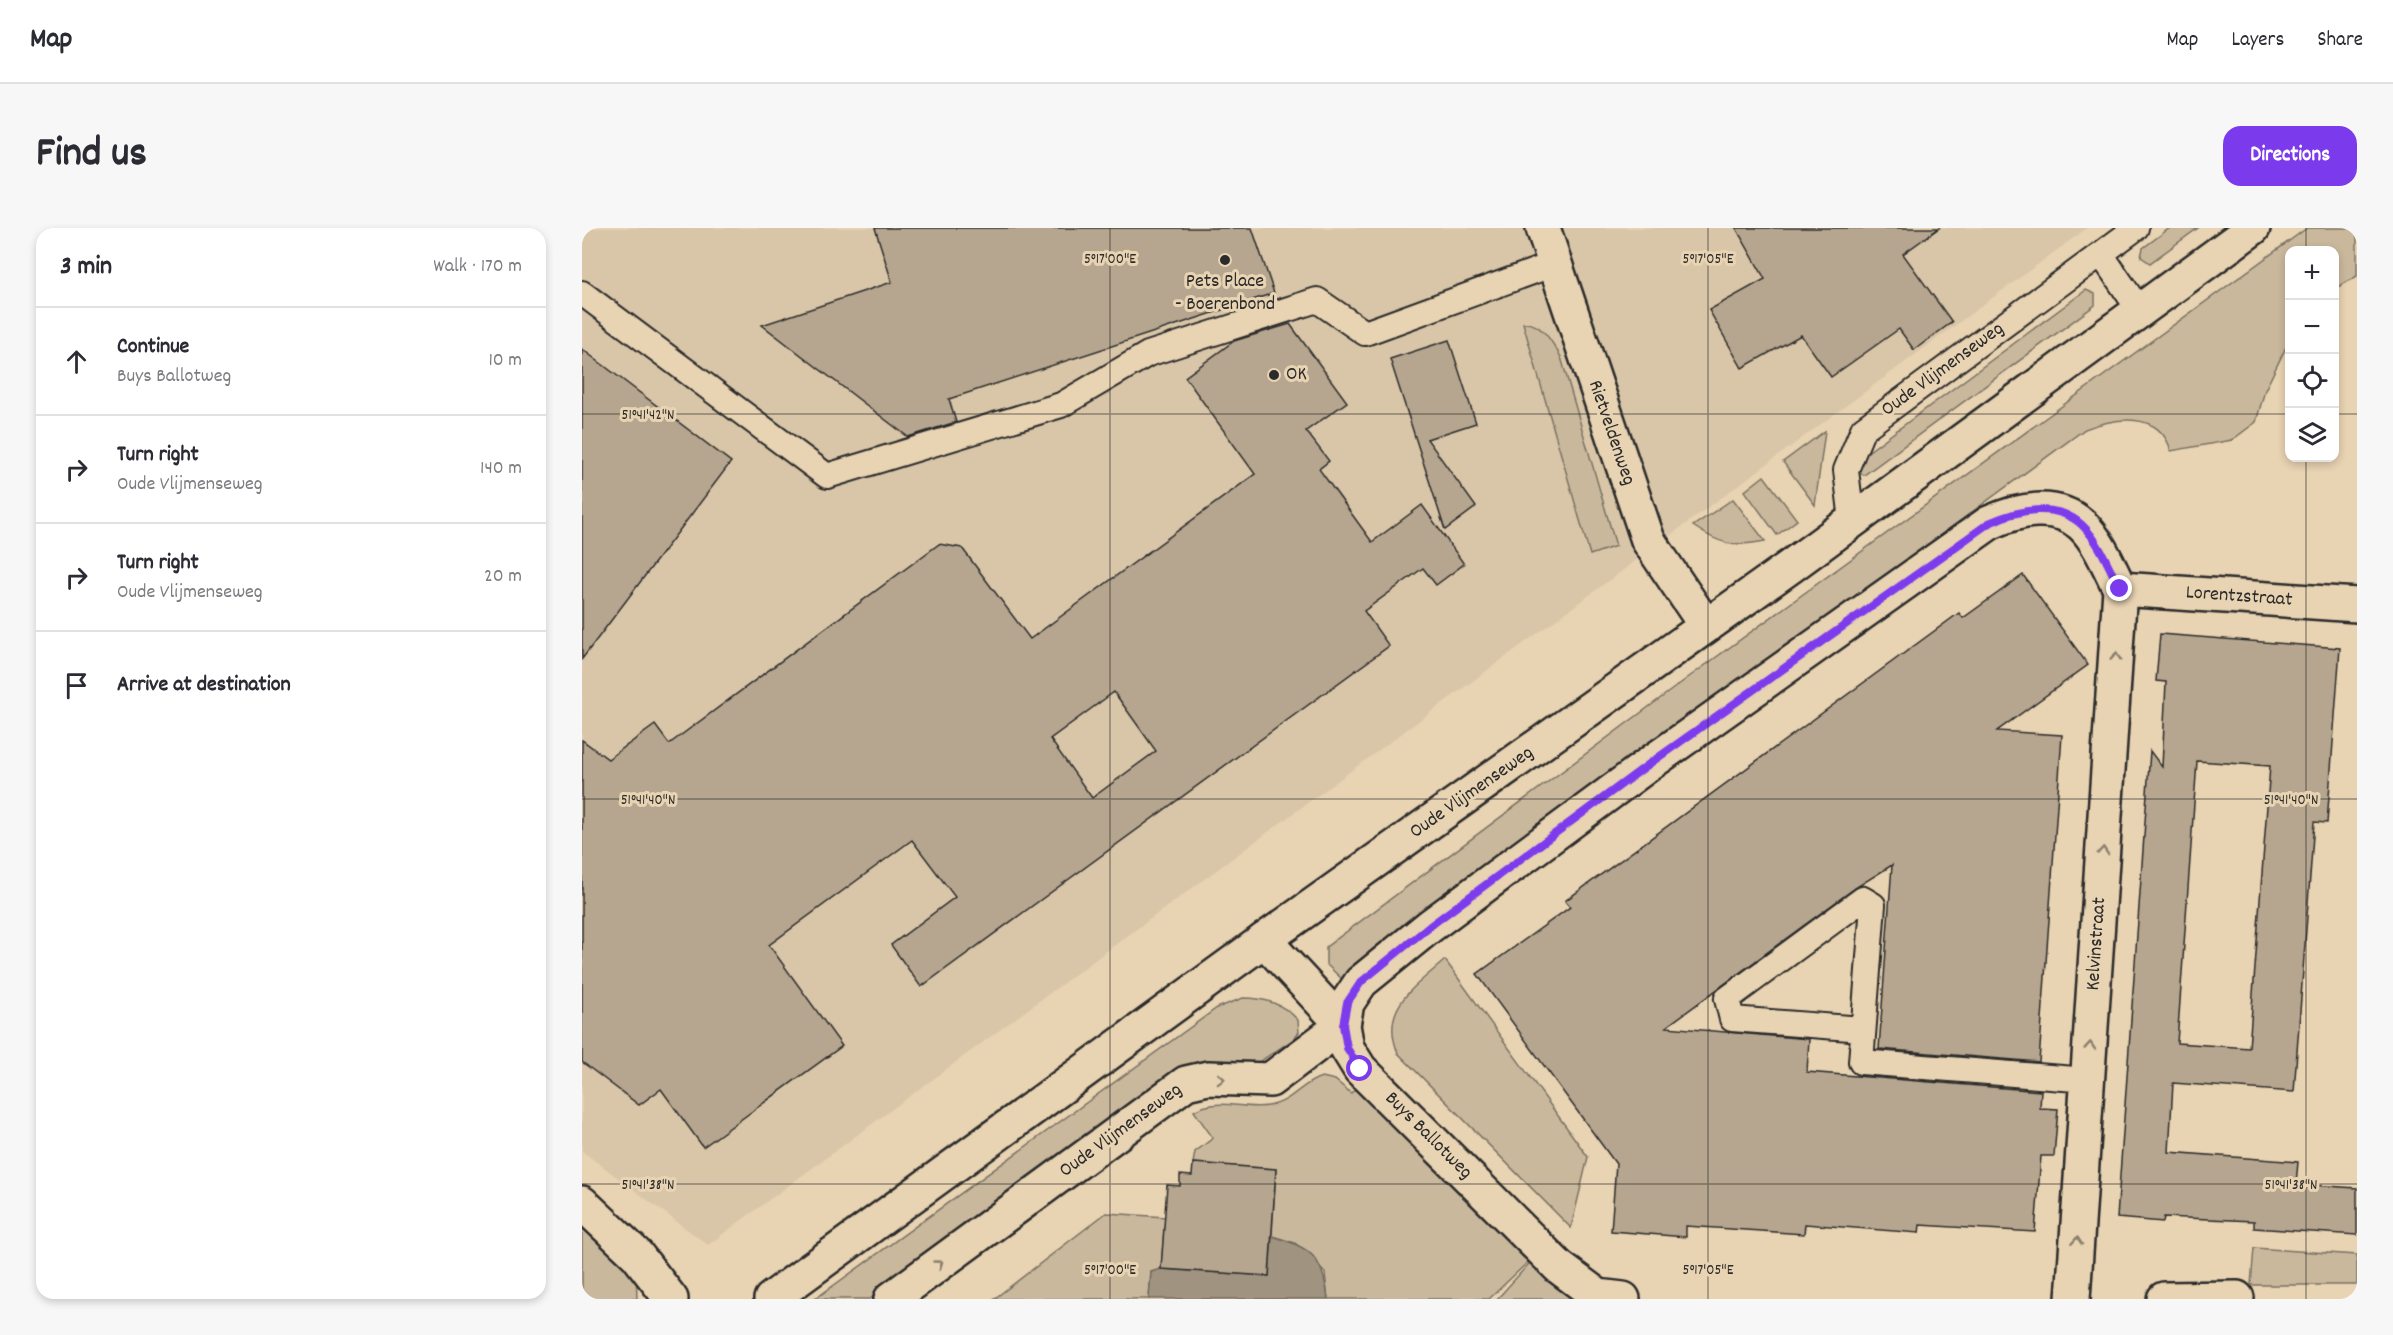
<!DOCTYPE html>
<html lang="en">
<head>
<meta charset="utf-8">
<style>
  body { margin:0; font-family:Dekko,sans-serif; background:#f7f7f7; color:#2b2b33 }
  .controls { position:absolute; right:18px; top:18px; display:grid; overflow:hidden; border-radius:12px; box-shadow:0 3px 9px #0003 }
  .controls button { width:54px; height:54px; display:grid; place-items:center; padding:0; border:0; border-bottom:2px solid #e1e1e2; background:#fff; color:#2b2b33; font:30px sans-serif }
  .stop { position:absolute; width:18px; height:18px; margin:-14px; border:4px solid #7c3aed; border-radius:50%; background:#fff }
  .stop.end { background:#7c3aed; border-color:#fff; box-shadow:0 2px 6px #0008 }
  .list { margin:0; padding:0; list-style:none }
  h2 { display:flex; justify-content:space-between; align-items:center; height:78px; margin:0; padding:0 24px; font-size:26px }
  h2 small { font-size:20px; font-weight:400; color:#7c7c81 }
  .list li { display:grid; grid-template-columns:39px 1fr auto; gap:18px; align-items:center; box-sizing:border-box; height:108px; padding:0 24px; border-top:2px solid #e1e1e2 }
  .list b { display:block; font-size:22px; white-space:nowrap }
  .list p { margin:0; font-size:20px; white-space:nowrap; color:#7c7c81 }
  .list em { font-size:20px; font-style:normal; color:#7c7c81 }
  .icon { flex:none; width:33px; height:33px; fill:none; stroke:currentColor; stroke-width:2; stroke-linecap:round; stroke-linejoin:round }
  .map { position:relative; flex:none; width:1775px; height:1071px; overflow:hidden; border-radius:18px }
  header { display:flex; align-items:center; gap:36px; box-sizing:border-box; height:84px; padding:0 30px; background:#fff; border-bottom:2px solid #e1e1e2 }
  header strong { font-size:28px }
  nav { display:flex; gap:33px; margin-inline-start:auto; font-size:21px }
  .intro { display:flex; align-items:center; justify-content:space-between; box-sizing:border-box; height:144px; padding:0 36px }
  h1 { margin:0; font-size:42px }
  .button { padding:15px 27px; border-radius:18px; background:#7c3aed; color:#fff; font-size:21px; font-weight:700 }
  main { display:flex; gap:36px; padding:0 36px }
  aside { flex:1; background:#fff; border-radius:18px; box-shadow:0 3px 9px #0003 }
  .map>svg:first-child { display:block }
  .built { fill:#d9c6a8 }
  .green { fill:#c9b89c; stroke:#7a7264; stroke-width:1.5 }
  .water { fill:#a0937f; stroke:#71695d; stroke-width:1.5 }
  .building { fill:#b6a68f; stroke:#2b2b2b; stroke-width:1.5; fill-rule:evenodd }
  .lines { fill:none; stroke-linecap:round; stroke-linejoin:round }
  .service-casing { stroke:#2b2b2b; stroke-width:28 }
  .minor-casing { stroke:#2b2b2b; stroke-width:38 }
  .tertiary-casing { stroke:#2b2b2b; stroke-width:38 }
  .service { stroke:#e8d3b2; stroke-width:24 }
  .minor { stroke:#e8d3b2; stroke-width:33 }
  .tertiary { stroke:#e8d3b2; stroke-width:33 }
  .oneway { stroke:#8a7f6e }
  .route { stroke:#7c3aed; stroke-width:8 }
  .ticks { fill:none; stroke:#2b2b2b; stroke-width:1.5; stroke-opacity:0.45 }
  .poi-dot { fill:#2b2b2b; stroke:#e8d3b2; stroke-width:2 }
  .labels { text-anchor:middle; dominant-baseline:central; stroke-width:6; stroke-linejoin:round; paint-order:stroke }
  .poi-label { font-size:20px; fill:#2b2b2b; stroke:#e8d3b2 }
  .street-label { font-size:20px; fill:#2b2b2b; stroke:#e8d3b2 }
  .ticks-label { font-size:15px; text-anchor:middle; fill:#2b2b2b; stroke:#e8d3b2; stroke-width:6; stroke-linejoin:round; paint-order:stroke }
</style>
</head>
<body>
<header>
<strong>Map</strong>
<nav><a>Map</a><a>Layers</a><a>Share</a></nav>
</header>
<div class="intro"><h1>Find us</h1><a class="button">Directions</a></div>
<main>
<aside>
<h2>3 min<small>Walk · 170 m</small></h2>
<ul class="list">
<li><svg class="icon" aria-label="ahead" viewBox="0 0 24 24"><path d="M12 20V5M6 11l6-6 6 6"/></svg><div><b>Continue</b><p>Buys Ballotweg</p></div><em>10 m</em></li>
<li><svg class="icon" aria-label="right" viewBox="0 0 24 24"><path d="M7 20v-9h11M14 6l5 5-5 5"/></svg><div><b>Turn right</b><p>Oude Vlijmenseweg</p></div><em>140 m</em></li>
<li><svg class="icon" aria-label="right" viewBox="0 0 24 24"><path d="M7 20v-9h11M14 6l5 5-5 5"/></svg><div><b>Turn right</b><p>Oude Vlijmenseweg</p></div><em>20 m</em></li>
<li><svg class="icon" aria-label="arrive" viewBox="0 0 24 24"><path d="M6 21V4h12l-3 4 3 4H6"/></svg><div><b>Arrive at destination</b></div></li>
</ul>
</aside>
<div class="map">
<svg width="1775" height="1071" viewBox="0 0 1775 1071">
  <rect width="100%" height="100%" fill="#e8d3b2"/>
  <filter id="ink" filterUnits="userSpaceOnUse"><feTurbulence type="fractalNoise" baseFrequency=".0167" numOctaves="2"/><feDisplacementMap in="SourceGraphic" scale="12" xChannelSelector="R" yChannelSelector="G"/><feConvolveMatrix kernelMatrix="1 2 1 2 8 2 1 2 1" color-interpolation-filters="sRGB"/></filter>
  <g filter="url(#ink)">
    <path class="built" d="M0,0H1505L126,1017L0,923Z"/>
    <path class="green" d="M1588,0H1616L1568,35L1559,29L1561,20Z
      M1725,0H1775V48L1753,61L1752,22H1708L1707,113L1683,162L1674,194L1650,212L1589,223C1578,182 1533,190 1503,201L1056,529L760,751L744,736V719L1107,449Z
      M1504,62L1513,66V77L1282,247L1273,241L1275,232Z
      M941,95C961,94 970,115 979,129L1034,318L1008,327Z
      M1243,203L1233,277L1201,234Z
      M1182,248L1215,292L1195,307L1163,263Z
      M1151,271L1183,313C1150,319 1139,317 1111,298Z
      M863,732L1006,929L989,1000L816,825C797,779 833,759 863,732Z
      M661,770C684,770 701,776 716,792L717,804L712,811L677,834L591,848L288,1071H233L635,780Z
      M740,849L753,852L769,865L777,858L947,1033L907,1071H746L743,1045L713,1015L690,1008L694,941L611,935L613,924L631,910L612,883C637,868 665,884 691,877C711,872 721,854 740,849Z
      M524,985L583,989L579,1041L569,1044L567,1071H412Z
      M0,1000L54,1041L55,1071H0Z
      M963,1018L1051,1071H915Z
      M1672,1020L1775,1027V1057H1669Z"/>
    <path class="water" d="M690,1008C730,1020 741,1029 746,1071H567L569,1044L579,1041L687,1048Z"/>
    <path class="building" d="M293,0H670L692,65L367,171L374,194L326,209L180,97L310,54Z
      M1154,0H1357L1321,26L1370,94L1332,122L1317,101L1249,149L1219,107L1160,140L1127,82L1183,51Z
      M708,96L765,174L724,203L747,233L737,241L761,274L790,314L840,277L882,336L854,357L841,340L782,383L807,418L339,759L309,717L373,669L330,612L187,717L260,818L121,919L79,861L57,877L0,834V512L26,531L73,497L87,516L357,316L380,320L448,411L673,246L603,149L652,113ZM532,464L574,523L510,570L468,511Z
      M867,112L894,195L845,211L894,279L863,302L808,131Z
      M0,121L149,234L0,431Z
      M1441,347L1506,437L1415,503L1480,507L1457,834L1297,821L1310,637L1273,660L1084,799L1227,811L1225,844L1459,863L1458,880L1476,881L1472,928H1459L1453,1004L1338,997L1337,1005L1223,996L1222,1006L1104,998V1009L1029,1003L1034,936L895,746L988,679L983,673L1377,385L1381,390Z
      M1578,406L1758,420L1745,595L1732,594L1712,864L1591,855L1587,924L1716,934L1714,956L1775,960V1007L1672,1000V993L1582,989L1581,994L1535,990L1568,523L1580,539L1584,454L1574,453ZM1615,533L1688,538L1667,820L1595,815Z
      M611,935L694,941L687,1048L579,1041L585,957L598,958V947L610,948Z"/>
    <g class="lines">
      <g class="service-casing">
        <path id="service" d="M1519,26L1558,83
          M0,65L245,248L479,177L566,126L735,72L783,105L972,36
          M1270,293L1264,242L1281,201L1554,0
          M1281,801L1150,791L1145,771L1281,671L1291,677L1279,834L1506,852"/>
      </g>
      <g class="minor-casing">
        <path id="minor" d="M1538,361L1775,377
          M682,712L761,797L765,820L778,841L977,1039L1016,1068L1041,1071
          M0,975L55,1027L89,1071
          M309,1071L604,855L626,850L688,852L761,797L765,775L779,754L848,698L1067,536L1407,295C1435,282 1474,273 1500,297C1517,313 1528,341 1538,361
          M1491,1071L1538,361
          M1582,1071L1655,1070"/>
      </g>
      <g class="tertiary-casing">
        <path id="tertiary" d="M961,0L1066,312L1124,398
          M189,1071L682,712L1209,338L1671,0"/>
      </g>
      <use href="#service" class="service"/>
      <use href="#minor" class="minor"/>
      <use href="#tertiary" class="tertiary"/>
    </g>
    <defs><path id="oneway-chevron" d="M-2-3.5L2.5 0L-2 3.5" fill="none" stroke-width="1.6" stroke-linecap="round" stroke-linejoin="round" transform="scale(1.5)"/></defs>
    <g class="oneway">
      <use href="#oneway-chevron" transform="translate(1534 429) rotate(-86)"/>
      <use href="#oneway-chevron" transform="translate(1521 623) rotate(-86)"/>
      <use href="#oneway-chevron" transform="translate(1508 818) rotate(-86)"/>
      <use href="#oneway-chevron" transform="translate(639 851) rotate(2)"/>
      <use href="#oneway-chevron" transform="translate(1495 1013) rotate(-86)"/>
      <use href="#oneway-chevron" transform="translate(357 1036) rotate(-36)"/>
    </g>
  </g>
  <g class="lines" filter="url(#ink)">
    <path class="route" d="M778,841L765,820L761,797L765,775L779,754L848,698L1067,536L1407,295C1435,282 1474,273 1500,297C1517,313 1528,341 1538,361"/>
  </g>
  <path class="ticks" d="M528,0V1071M1126,0V1071M1724,0V22M0,186H1708M1752,186H1775M1724,230V1071M0,571H1775M0,956H1775"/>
  <g class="poi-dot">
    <circle cx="643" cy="32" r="6"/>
    <circle cx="692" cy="147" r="6"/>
  </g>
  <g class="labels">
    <g class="poi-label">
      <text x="643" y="54">Pets Place<tspan x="643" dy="23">- Boerenbond</tspan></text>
      <text x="704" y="147" text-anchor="start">OK</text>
    </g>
    <g class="street-label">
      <text transform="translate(1361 142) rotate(-36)">Oude Vlijmenseweg</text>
      <text transform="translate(1029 205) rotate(71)">Rietveldenweg</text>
      <text transform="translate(1657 369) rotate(4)">Lorentzstraat</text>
      <text transform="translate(890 565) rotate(-35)">Oude Vlijmenseweg</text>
      <text transform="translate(1515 716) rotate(-86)">Kelvinstraat</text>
      <text transform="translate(539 903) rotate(-36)">Oude Vlijmenseweg</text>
      <text transform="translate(846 908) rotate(45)">Buys Ballotweg</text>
    </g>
  </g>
  <g class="ticks-label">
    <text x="528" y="35">5°17'00"E</text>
    <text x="1126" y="35">5°17'05"E</text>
    <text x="66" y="191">51°41'42"N</text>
    <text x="66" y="576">51°41'40"N</text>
    <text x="1709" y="576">51°41'40"N</text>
    <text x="66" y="961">51°41'38"N</text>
    <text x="1709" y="961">51°41'38"N</text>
    <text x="528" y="1046">5°17'00"E</text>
    <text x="1126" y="1046">5°17'05"E</text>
  </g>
</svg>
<div class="controls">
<button>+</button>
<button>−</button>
<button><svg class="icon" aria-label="locate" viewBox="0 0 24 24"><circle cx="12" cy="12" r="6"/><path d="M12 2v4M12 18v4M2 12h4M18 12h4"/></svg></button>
<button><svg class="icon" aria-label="layers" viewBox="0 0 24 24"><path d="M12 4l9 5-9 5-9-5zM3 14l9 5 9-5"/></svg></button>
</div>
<div class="stop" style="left:778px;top:841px"></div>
<div class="stop end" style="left:1538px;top:361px"></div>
</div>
</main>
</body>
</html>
